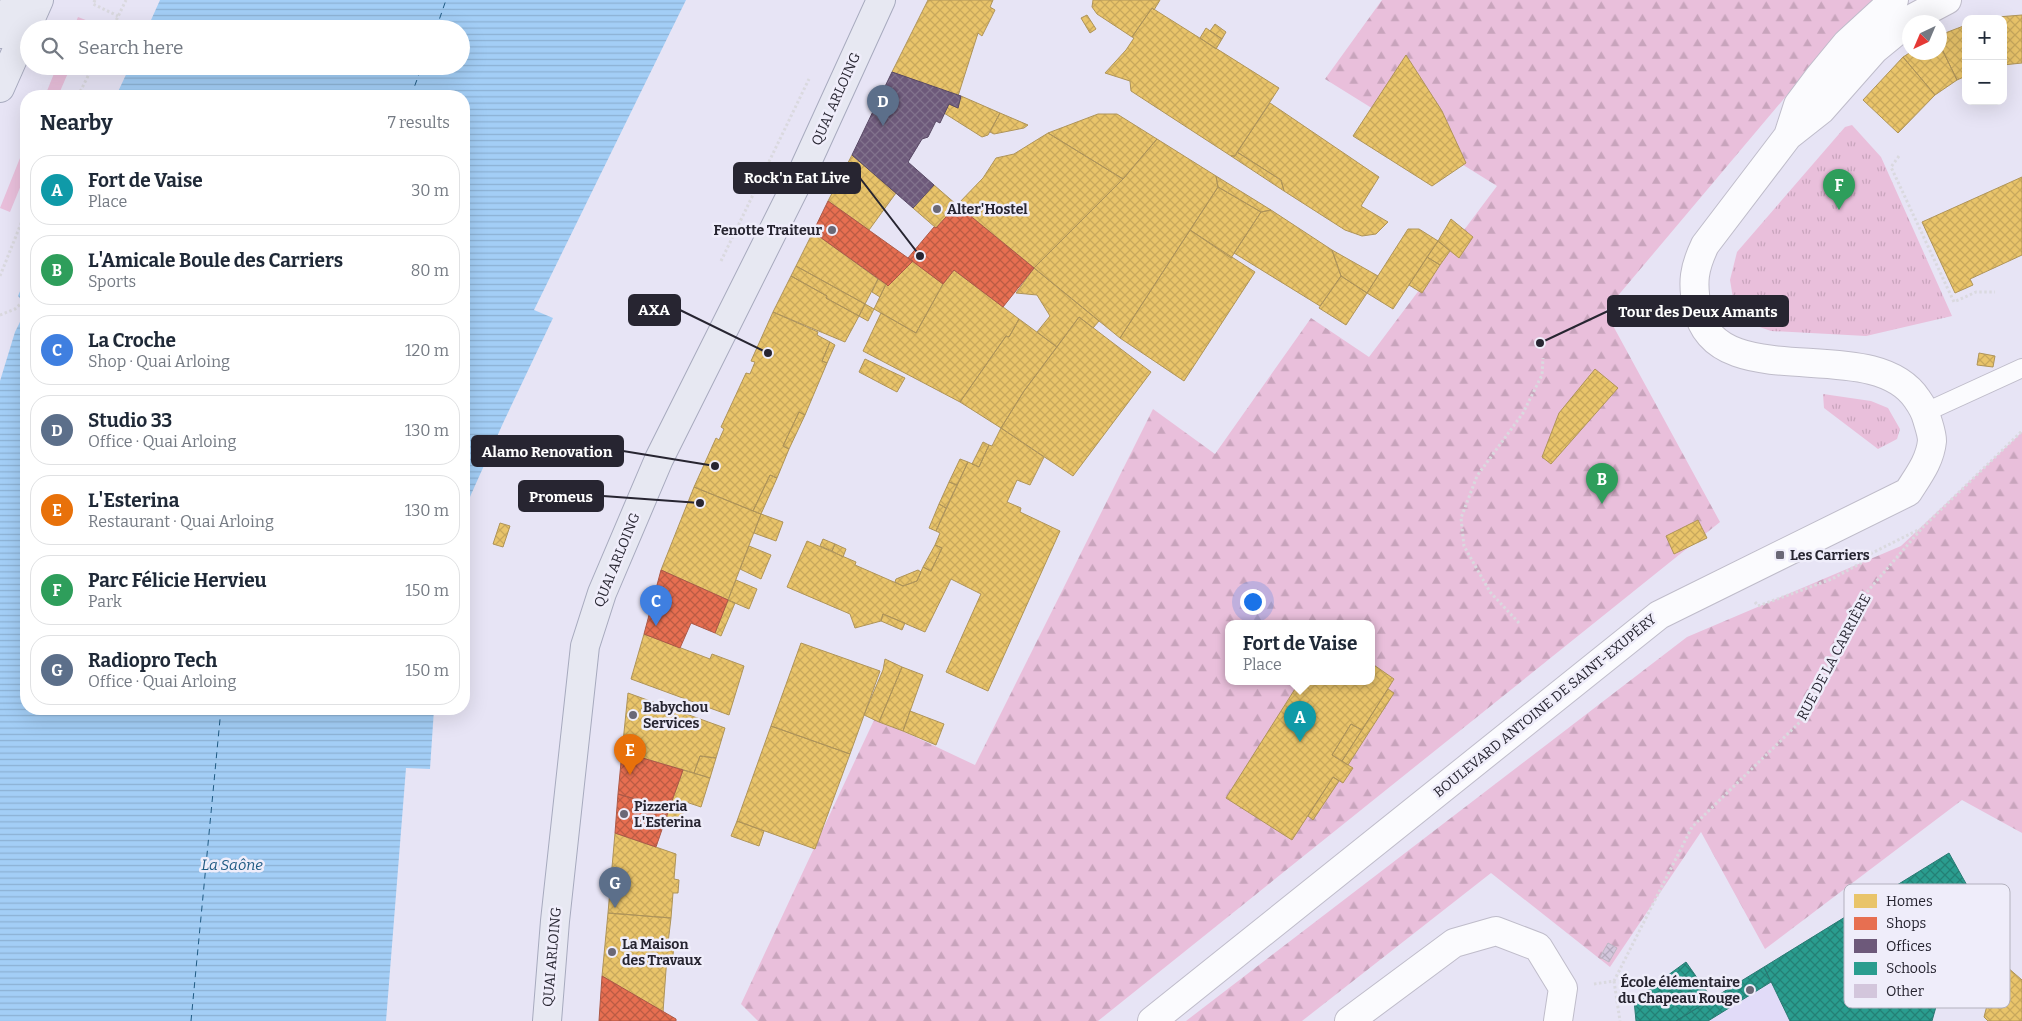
<!DOCTYPE html>
<html lang="en">
<head>
<meta charset="utf-8">
<style>
  body { margin:0; font-family:Bitter,serif; background:#f2f2f3; color:#1f2937 }
  .controls { position:absolute; right:15px; top:15px; display:grid; overflow:hidden; border-radius:10px; box-shadow:0 5px 20px #0002 }
  .controls button { width:45px; height:45px; display:grid; place-items:center; padding:0; border:0; border-bottom:1px solid #e0e1e3; background:#fff; color:#1f2937; font:25px sans-serif }
  .compass { position:absolute; left:1902px; top:15px; width:45px; height:45px; border-radius:50%; background:#fff; box-shadow:0 5px 20px #0002; rotate:224deg }
  .you { position:absolute; left:1252px; top:601px; width:18px; height:18px; margin:-12px; border:4px solid #fff; border-radius:50%; background:#1a73e8; box-shadow:0 0 0 8px #1a73e833 }
  .badge { display:grid; place-items:center; width:32px; height:32px; border-radius:50%; background:#b45309; color:#fff; font-size:16px; font-weight:700 }
  .pin { position:absolute; translate:-50% -41px; filter:drop-shadow(0 1px 2px #0008) }
  .pin::after { content:''; position:absolute; top:26px; width:18px; height:15px; background:inherit; clip-path:polygon(0 0,100% 0,50% 100%) }
  .popup { position:absolute; left:1225px; top:620px; width:150px; height:65px; box-sizing:border-box; display:grid; place-content:center; border-radius:10px; background:#fff; filter:drop-shadow(0 1px 4px #0005); font-size:16px; white-space:nowrap; color:#747a83 }
  .popup b { font-size:19px; color:#1f2937 }
  .popup::after { content:''; position:absolute; left:50%; top:100%; margin-left:-10px; border:10px solid transparent; border-top-color:#fff }
  .list { margin:0; padding:0; list-style:none }
  h2 { display:flex; justify-content:space-between; align-items:center; height:65px; margin:0; padding:0 20px; font-size:21px }
  h2 small { font-size:16px; font-weight:400; color:#747a83 }
  .list li { display:grid; grid-template-columns:32px 1fr auto; gap:15px; align-items:center; box-sizing:border-box; height:70px; margin:0 10px 10px; padding:0 10px; border:1px solid #e0e1e3; border-radius:20px }
  .list b { display:block; font-size:19px; white-space:nowrap }
  .list p { margin:0; font-size:16px; white-space:nowrap; color:#747a83 }
  .list em { font-size:16px; font-style:normal; color:#747a83 }
  .icon { flex:none; width:28px; height:28px; fill:none; stroke:currentColor; stroke-width:2; stroke-linecap:round; stroke-linejoin:round }
  .map { position:relative; flex:none; width:2022px; height:1021px; overflow:hidden }
  .search { position:absolute; background:#fff; box-shadow:0 5px 20px #0002; left:20px; top:20px; width:450px; height:55px; display:flex; align-items:center; gap:12px; box-sizing:border-box; padding:0 18px; border-radius:28px; color:#747a83; font-size:19px }
  .panel { position:absolute; background:#fff; box-shadow:0 5px 20px #0002; left:20px; top:90px; width:450px; height:625px; border-radius:20px }
  .map>svg:first-child { display:block }
  .built { fill:#e1dbf8 }
  .grass { fill:#e9bfdb }
  .forest { fill:url(#forest-firs); fill-rule:evenodd }
  .park { fill:url(#park-tufts) }
  .water { fill:url(#water-rules) }
  .homes { fill:url(#homes-cross-hatch); stroke:#af9459 }
  .shops { fill:url(#shops-cross-hatch); stroke:#ad5947 }
  .offices { fill:url(#offices-cross-hatch); stroke:#584964 }
  .schools { fill:url(#schools-cross-hatch); stroke:#297973 }
  .lines { fill:none; stroke-linecap:round; stroke-linejoin:round }
  .ferry { stroke:#205b84; stroke-width:1; stroke-dasharray:6 5; stroke-linecap:butt }
  .building { fill:url(#building-cross-hatch); stroke:#bdb7c4 }
  .service-casing { stroke:#bfbcca; stroke-width:20 }
  .tertiary-casing { stroke:#bfbcca; stroke-width:30 }
  .primary-casing { stroke:#a7aabe; stroke-width:30 }
  .path { stroke:#dad9df; stroke-width:3; stroke-dasharray:2.5 2.5; stroke-linecap:butt }
  .service { stroke:#fbfbfe; stroke-width:18 }
  .tertiary { stroke:#fbfbfe; stroke-width:28 }
  .primary { stroke:#e7e8f2; stroke-width:28 }
  .poi-dot { fill:#6a6876; stroke:#efedfa; stroke-width:2 }
  .labels { text-anchor:middle; dominant-baseline:central; stroke-width:5; stroke-linejoin:round; paint-order:stroke }
  .street-label { font-size:14px; fill:#272531; stroke:#efedfa }
  .poi-label { font-size:14px; font-weight:bold; fill:#272531; stroke:#efedfa; text-anchor:start }
  .water-label { font-size:15px; font-style:italic; fill:#205b84; stroke:#efedfa }
  .key { fill:#efedfa; stroke:#b3b1be; stroke-width:1 }
  .key-label { font-size:14px; fill:#272531 }
  .leader { fill:none; stroke:#272531; stroke-width:2 }
  .callout-dot { fill:#272531; stroke:#efedfa; stroke-width:2 }
  .callout { fill:#272531; stroke:#272531; stroke-width:2 }
  .callout-label { font-size:15px; text-anchor:middle; font-weight:bold; fill:#fff }
</style>
</head>
<body>
<div class="map">
<svg width="2022" height="1021" viewBox="0 0 2022 1021">
  <defs>
    <pattern id="forest-firs" width="22" height="20" patternUnits="userSpaceOnUse" patternTransform="scale(1.25)"><rect width="22" height="20" fill="#e9bfdb"/><path d="M5 1l3.5 6h-7zM16 11l3.5 6h-7z" fill="#c8a4bc"/></pattern>
    <pattern id="park-tufts" width="24" height="20" patternUnits="userSpaceOnUse" patternTransform="scale(1.25)"><rect width="24" height="20" fill="#e9bfdb"/><path d="M3 7l-1-3M5 7V3M7 7l1-3M15 17l-1-3M17 17v-4M19 17l1-3" fill="none" stroke="#c8a4bc"/></pattern>
    <pattern id="water-rules" width="6" height="5" patternUnits="userSpaceOnUse" patternTransform="scale(1.25)"><rect width="6" height="5" fill="#a3cef6"/><path d="M0 2.5h6" fill="none" stroke="#8cb1d3"/></pattern>
    <pattern id="homes-cross-hatch" width="8" height="8" patternUnits="userSpaceOnUse" patternTransform="scale(1.25)"><rect width="8" height="8" fill="#e9c46a"/><path d="M0 0l8 8M0 8l8-8" fill="none" stroke="#c8a85c"/></pattern>
    <pattern id="shops-cross-hatch" width="8" height="8" patternUnits="userSpaceOnUse" patternTransform="scale(1.25)"><rect width="8" height="8" fill="#e76f51"/><path d="M0 0l8 8M0 8l8-8" fill="none" stroke="#bb5b44"/></pattern>
    <pattern id="offices-cross-hatch" width="8" height="8" patternUnits="userSpaceOnUse" patternTransform="scale(1.25)"><rect width="8" height="8" fill="#6d597a"/><path d="M0 0l8 8M0 8l8-8" fill="none" stroke="#81728c"/></pattern>
    <pattern id="schools-cross-hatch" width="8" height="8" patternUnits="userSpaceOnUse" patternTransform="scale(1.25)"><rect width="8" height="8" fill="#2a9d8f"/><path d="M0 0l8 8M0 8l8-8" fill="none" stroke="#248075"/></pattern>
    <pattern id="building-cross-hatch" width="8" height="8" patternUnits="userSpaceOnUse" patternTransform="scale(1.25)"><rect width="8" height="8" fill="#d3c6dc"/><path d="M0 0l8 8M0 8l8-8" fill="none" stroke="#b5aabd"/></pattern>
  </defs>
  <rect width="100%" height="100%" fill="#e7e4f5"/>
  <path class="built" d="M1764,967L1790,1021H1676Z"/>
  <path class="grass" d="M78,17L91,22L88,29H73Z
    M57,66H71L58,96H45Z
    M26,143V173L10,212L0,208Z"/>
  <path class="forest" d="M1382,0H1875L1846,25L1605,311L1720,522L1098,1021H758L741,1004L875,718L975,765L1153,409L1215,454L1311,318L1369,357L1497,186L1325,79ZM1229,623H1371V681H1229Z
    M2022,432V833L1962,800L1765,949L1701,832L1610,967L1491,873L1302,1021H1186L1687,637L1901,546Z"/>
  <path class="park" d="M1852,125L1881,157L1952,316L1866,336L1771,331L1754,325L1734,304L1730,280L1737,252L1845,127Z
    M1823,394L1871,401L1888,408L1900,429L1897,439L1878,449L1824,408Z"/>
  <path class="water" d="M160,0H686L534,310L553,318L504,421L469,499L464,516V96H116L130,66H461V29H147Z
    M26,277V305L18,296Z
    M26,310V709H434L430,769L406,768L386,1021H0V381L15,332Z"/>
  <path class="homes" d="M928,0H993L990,7L995,10L982,36L978,33L958,96L892,72Z
    M1093,0H1160L1154,10L1152,8L1132,37L1097,14L1092,7Z
    M1152,8L1279,88L1235,156H1231L1131,91L1130,81L1105,73L1126,50L1134,38L1132,37Z
    M1087,15L1096,29L1090,33L1081,18Z
    M2022,15V63L2003,65V19L1985,18Z
    M1215,24L1226,32L1222,39L1210,31Z
    M1966,25V76L1957,80L1940,45V35Z
    M1206,28L1222,39L1216,49L1200,38Z
    M1940,45L1957,80L1935,95L1903,57L1911,52H1940Z
    M1406,55L1442,111L1466,163L1432,186L1353,136Z
    M1903,57L1935,95L1898,133L1863,100Z
    M961,96L1000,113L988,135L982,137L944,113L949,104L958,108Z
    M1270,103L1379,177L1361,206L1388,222L1376,234L1362,236L1345,230L1284,191L1281,180L1237,152Z
    M1000,113L1028,125L1024,128L994,134L990,132Z
    M1098,114H1117L1157,139L1123,179L1048,133Z
    M1048,133L1123,179L1034,268L957,205L983,178L996,158L1014,154Z
    M1157,139L1216,176L1218,187L1120,338L1034,268L1123,179Z
    M1237,152L1281,180L1284,191L1231,156H1235Z
    M852,155L896,193L869,230L828,201Z
    M1216,176L1271,210L1261,212L1218,187Z
    M2022,177V255L1970,279L1973,285L1955,293L1922,222Z
    M934,185L957,205L936,228L913,208Z
    M1218,187L1261,212L1231,258L1190,230Z
    M1271,210L1332,250L1341,276L1320,306L1234,253L1261,212Z
    M1451,219L1473,237L1459,258L1438,241Z
    M1408,229H1419L1438,241L1393,309L1367,293Z
    M1190,230L1255,272L1184,381L1120,338Z
    M813,232L878,279L865,304L796,266Z
    M1438,241L1450,251L1440,265L1427,257Z
    M1332,250L1378,276L1367,293L1341,276Z
    M1427,257L1440,265L1422,293L1409,285Z
    M913,261L943,284L916,333L874,309L886,284L888,286Z
    M796,266L865,304L859,316L826,298L827,296L791,276Z
    M1034,268L1099,321L1093,328L1079,317L1057,347L1037,332L1050,316L1037,295L1016,293Z
    M954,270L1019,319L1009,337L1006,336L960,402L863,351L881,313L916,333L943,284Z
    M791,276L827,296L826,298L859,316L845,342L773,312Z
    M1341,276L1367,293L1346,325L1319,308Z
    M878,279L886,284L880,297L872,292Z
    M865,304L874,309L868,321L859,316Z
    M773,312L818,332L817,335L830,342L822,361L827,363L805,415L799,412L783,446L789,449L777,478L770,475L753,511L694,487L716,438L719,440L724,429L721,427L746,373L750,374L755,362L751,361Z
    M1079,317L1151,372L1073,476L1001,428L1024,391Z
    M1019,319L1057,347L1024,391L1001,428L960,402L1006,336L1009,337Z
    M830,342L835,345L827,363L822,361Z
    M1979,353L1995,356L1993,367L1977,365Z
    M865,359L905,378L897,392L859,372Z
    M1595,369L1618,388L1551,464L1542,457L1559,413Z
    M799,412L805,415L789,449L783,446Z
    M1001,428L1044,457L1030,485L1017,480L1007,502L1021,508L1020,512L1060,531L988,691L946,672L981,594L951,579L925,632L883,614L881,621L855,628L850,614L787,587L807,541L856,562L855,565L903,586L917,581L923,567L931,571L942,548L935,545L940,533L936,531L968,462L979,467L989,445L992,446Z
    M983,442L989,445L979,467L972,464Z
    M960,459L968,462L957,485L949,482Z
    M770,475L777,478L761,514L753,511Z
    M949,482L957,485L946,508L939,504Z
    M694,487L761,514L728,600L661,570Z
    M939,504L946,508L936,531L929,528Z
    M761,514L783,522L776,541L754,533Z
    M1698,520L1707,538L1674,554L1666,536Z
    M500,523L510,526L503,547L493,544Z
    M823,539L835,544L832,551L820,546Z
    M835,544L846,549L843,557L832,551Z
    M935,545L942,548L931,571L923,567Z
    M749,546L771,555L761,579L740,569Z
    M918,570L921,572L917,581L903,586L895,582L896,579Z
    M736,580L757,589L749,609L728,600Z
    M728,600L735,603L721,636L715,633Z
    M883,614L905,623L902,630L881,621Z
    M644,634L710,659L712,654L744,666L729,715L631,679Z
    M801,643L880,671L850,754L771,726Z
    M885,659L902,667L879,722L864,715L883,670Z
    M1371,663L1394,679L1362,730L1351,724L1332,755L1353,768L1343,783L1333,777L1292,840L1226,798L1300,681H1371Z
    M902,667L923,675L903,731L879,722Z
    M1388,689L1394,693L1348,765L1342,761Z
    M628,693L725,728L716,758L700,756L694,773L622,752Z
    M910,711L944,724L936,745L903,731Z
    M1351,724L1362,730L1342,761L1332,755Z
    M771,726L850,754L815,849L737,821Z
    M700,756L716,758L710,778L694,773Z
    M683,770L710,778L701,807L686,802L683,813L669,809Z
    M1333,777L1339,781L1313,820L1308,816Z
    M669,809L683,813L680,824L666,820Z
    M737,821L764,831L759,846L731,836Z
    M615,833L676,854L674,879L679,880L678,893H673L671,918L608,913Z
    M608,913L671,918L668,943H674L673,956H667L663,1012L602,976Z
    M1999,960L2022,980V1021H1988L1984,1017Z"/>
  <path class="shops" d="M828,201L908,258L913,261L888,286L886,284L813,232Z
    M957,205L1034,268L1003,307L954,270L943,284L908,258L934,227L936,228Z
    M661,570L728,600L715,633L691,623L680,648L644,634Z
    M622,752L683,770L669,809L618,794Z
    M618,794L669,809L656,847L615,833Z
    M602,976L676,1019V1021H599Z"/>
  <path class="offices" d="M892,72L961,96L958,108L949,104L940,123L936,121L928,137L922,139L908,162L934,185L913,208L852,155Z"/>
  <path class="schools" d="M1949,853L1969,889L1932,1021H1790L1764,967Z
    M1686,962L1712,999L1676,1021H1636L1634,1000Z
    M1764,967L1771,982L1708,1021H1676Z"/>
  <g class="lines">
    <path class="ferry" d="M436,29L446,0
      M411,96L422,66
      M191,1021L221,709"/>
  </g>
  <path class="building" d="M1608,943L1617,948L1609,962L1600,957Z"/>
  <g class="lines">
    <g class="service-casing">
      <path id="service" d="M1926,412L2022,368"/>
    </g>
    <g class="tertiary-casing">
      <path id="tertiary" d="M1788,136L1798,105L1819,77L1847,43L1894,0
        M1152,1021L1659,615L1908,492C1918,476 1930,461 1932,441C1932,434 1929,426 1927,419C1925,411 1922,406 1917,399C1872,331 1715,399 1697,307C1692,282 1694,268 1705,245L1788,136L1821,110L1874,50L1913,18L1947,0
        M1349,1021L1454,943L1496,931L1538,947L1563,988L1558,1021"/>
    </g>
    <g class="primary-casing">
      <path id="primary" d="M0,34L16,0
        M0,88L39,0
        M547,1021L555,921L585,646L602,593L659,459L803,171L881,0"/>
    </g>
    <path class="path" d="M95,0L93,4L118,16
      M112,29L126,0
      M78,96L93,66
      M1899,156L1891,167L1954,302L1976,292H1995
      M721,261L809,79
      M0,276L26,211
      M0,315L15,309L26,299
      M1755,602L1758,606L1832,579L1861,563L1872,553L1920,529
      M1519,623L1490,592L1464,546L1461,518L1477,476L1523,413L1542,375L1543,358
      M1614,981L1620,1021
      M1594,984L1614,981L1692,827L1801,721L1861,599L1923,527L2022,431"/>
    <use href="#service" class="service"/>
    <use href="#tertiary" class="tertiary"/>
    <use href="#primary" class="primary"/>
  </g>
  <g class="poi-dot">
    <circle cx="937" cy="209" r="5"/>
    <circle cx="832" cy="230" r="5"/>
    <rect x="1775" y="550" width="10" height="10" rx="2.5"/>
    <circle cx="633" cy="715" r="5"/>
    <circle cx="624" cy="814" r="5"/>
    <circle cx="612" cy="952" r="5"/>
    <circle cx="1750" cy="990" r="5"/>
  </g>
  <g class="labels">
    <g class="street-label">
      <text transform="translate(836 99) rotate(-66)">QUAI ARLOING</text>
      <text transform="translate(617 560) rotate(-68)">QUAI ARLOING</text>
      <text transform="translate(1834 657) rotate(-62)">RUE DE LA CARRIÈRE</text>
      <text transform="translate(1545 706) rotate(-39)">BOULEVARD ANTOINE DE SAINT-EXUPÉRY</text>
      <text transform="translate(552 957) rotate(-85)">QUAI ARLOING</text>
    </g>
    <g class="poi-label">
      <text x="947" y="209">Alter'Hostel</text>
      <text x="822" y="230" text-anchor="end">Fenotte Traiteur</text>
      <text x="1790" y="555">Les Carriers</text>
      <text x="643" y="707">Babychou<tspan x="643" dy="16">Services</tspan></text>
      <text x="634" y="806">Pizzeria<tspan x="634" dy="16">L'Esterina</tspan></text>
      <text x="622" y="944">La Maison<tspan x="622" dy="16">des Travaux</tspan></text>
      <text x="1740" y="982" text-anchor="end">École élémentaire<tspan x="1740" dy="16">du Chapeau Rouge</tspan></text>
    </g>
    <g class="water-label">
      <text x="232" y="865">La Saône</text>
    </g>
  </g>
  <rect x="1844" y="884" width="166" height="124" rx="8" class="key"/>
  <rect x="1854" y="894" width="23" height="14" fill="#e9c46a"/>
  <rect x="1854" y="917" width="23" height="13" fill="#e76f51"/>
  <rect x="1854" y="939" width="23" height="14" fill="#6d597a"/>
  <rect x="1854" y="962" width="23" height="13" fill="#2a9d8f"/>
  <rect x="1854" y="984" width="23" height="14" fill="#d3c6dc"/>
  <g class="key-label">
    <text x="1886" y="906">Homes</text>
    <text x="1886" y="928">Shops</text>
    <text x="1886" y="951">Offices</text>
    <text x="1886" y="973">Schools</text>
    <text x="1886" y="996">Other</text>
  </g>
  <path class="leader" d="M920 256L860 178M768 353L680 310M1540 343L1608 311M715 466L623 451M700 503L603 496"/>
  <g class="callout-dot">
    <circle cx="920" cy="256" r="5"/>
    <circle cx="768" cy="353" r="5"/>
    <circle cx="1540" cy="343" r="5"/>
    <circle cx="715" cy="466" r="5"/>
    <circle cx="700" cy="503" r="5"/>
  </g>
  <g class="callout">
    <rect x="734" y="163" width="126" height="30" rx="5"/>
    <rect x="629" y="295" width="51" height="30" rx="5"/>
    <rect x="1608" y="296" width="180" height="30" rx="5"/>
    <rect x="472" y="436" width="151" height="30" rx="5"/>
    <rect x="519" y="481" width="84" height="30" rx="5"/>
  </g>
  <g class="callout-label">
    <text x="797" y="183">Rock'n Eat Live</text>
    <text x="654" y="315">AXA</text>
    <text x="1698" y="317">Tour des Deux Amants</text>
    <text x="547" y="457">Alamo Renovation</text>
    <text x="561" y="502">Promeus</text>
  </g>
</svg>
<div class="controls">
<button>+</button>
<button>−</button>
</div>
<svg class="compass" viewBox="-18 -18 36 36"><path d="M0-13l5 13h-10z" fill="#e53935"/><path d="M0 13l5-13h-10z" fill="#747a83"/></svg>
<div class="you"></div>
<div class="pin badge" style="left:1300px;top:742px;background:#0f9aa8">A</div>
<div class="popup"><b>Fort de Vaise</b>Place</div>
<div class="pin badge" style="left:1602px;top:504px;background:#2e9e5b">B</div>
<div class="pin badge" style="left:656px;top:626px;background:#3f7fe0">C</div>
<div class="pin badge" style="left:883px;top:126px;background:#5c6f8a">D</div>
<div class="pin badge" style="left:630px;top:775px;background:#e8710a">E</div>
<div class="pin badge" style="left:1839px;top:210px;background:#2e9e5b">F</div>
<div class="pin badge" style="left:615px;top:908px;background:#5c6f8a">G</div>
<div class="search"><svg class="icon" aria-label="search" viewBox="0 0 24 24"><circle cx="10" cy="10" r="6"/><path d="M15 15l6 6"/></svg>Search here</div>
<section class="panel">
<h2>Nearby<small>7 results</small></h2>
<ul class="list">
<li><span class="badge" style="background:#0f9aa8">A</span><div><b>Fort de Vaise</b><p>Place</p></div><em>30 m</em></li>
<li><span class="badge" style="background:#2e9e5b">B</span><div><b>L'Amicale Boule des Carriers</b><p>Sports</p></div><em>80 m</em></li>
<li><span class="badge" style="background:#3f7fe0">C</span><div><b>La Croche</b><p>Shop · Quai Arloing</p></div><em>120 m</em></li>
<li><span class="badge" style="background:#5c6f8a">D</span><div><b>Studio 33</b><p>Office · Quai Arloing</p></div><em>130 m</em></li>
<li><span class="badge" style="background:#e8710a">E</span><div><b>L'Esterina</b><p>Restaurant · Quai Arloing</p></div><em>130 m</em></li>
<li><span class="badge" style="background:#2e9e5b">F</span><div><b>Parc Félicie Hervieu</b><p>Park</p></div><em>150 m</em></li>
<li><span class="badge" style="background:#5c6f8a">G</span><div><b>Radiopro Tech</b><p>Office · Quai Arloing</p></div><em>150 m</em></li>
</ul>
</section>
</div>
</body>
</html>
